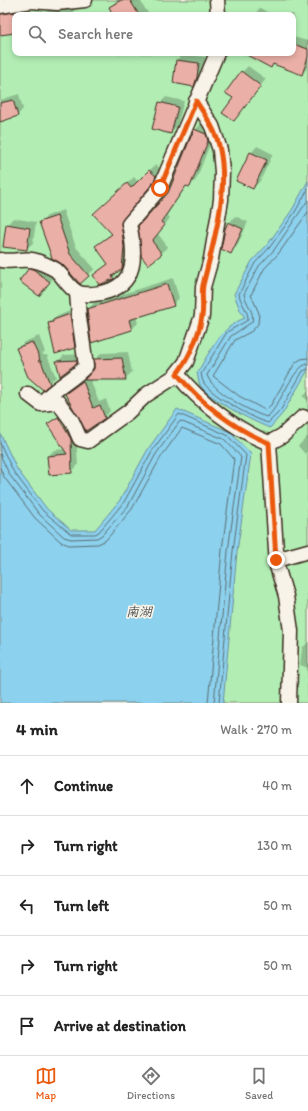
<!DOCTYPE html>
<html lang="en">
<head>
<meta charset="utf-8">
<style>
  body { margin:0; font-family:Itim,"LXGW WenKai TC",sans-serif; background:#f6f6f6; color:#222 }
  .stop { position:absolute; width:12px; height:12px; margin:-9px; border:3px solid #ea580c; border-radius:50%; background:#fff }
  .stop.end { background:#ea580c; border-color:#fff; box-shadow:0 1px 4px #0008 }
  .list { margin:0; padding:0; list-style:none }
  h2 { display:flex; justify-content:space-between; align-items:center; height:52px; margin:0; padding:0 16px; font-size:17px }
  h2 small { font-size:13px; font-weight:400; color:#767676 }
  .list li { display:grid; grid-template-columns:26px 1fr auto; gap:12px; align-items:center; box-sizing:border-box; height:60px; padding:0 16px; border-top:1px solid #e0e0e0 }
  .list b { display:block; font-size:15px; white-space:nowrap }
  .list em { font-size:13px; font-style:normal; color:#767676 }
  .icon { flex:none; width:22px; height:22px; fill:none; stroke:currentColor; stroke-width:2; stroke-linecap:round; stroke-linejoin:round }
  .map { position:relative; flex:none; width:308px; height:703px; overflow:hidden }
  .search { position:absolute; background:#fff; box-shadow:0 2px 6px #0003; left:12px; right:12px; top:12px; height:44px; display:flex; align-items:center; gap:10px; box-sizing:border-box; padding:0 14px; border-radius:8px; color:#767676; font-size:15px }
  .sheet { height:352px; background:#fff }
  nav { display:flex; justify-content:space-around; align-items:center; box-sizing:border-box; height:56px; border-top:1px solid #e0e0e0; background:#fff; font-size:11px; color:#767676 }
  nav a { display:grid; justify-items:center; gap:2px }
  nav .on { color:#ea580c }
  .map>svg:first-child { display:block }
  .green { fill:#b2eeb4; stroke:#768c69; fill-rule:evenodd }
  .water { fill:#8cd1ee; stroke:#6c8e9b }
  .shadow { fill:#0003 }
  .lines { fill:none; stroke-linecap:round; stroke-linejoin:round }
  .shore { stroke:#5b6d71; stroke-width:1 }
  .building { fill:#eab0a7; stroke:#3b2a1e }
  .minor-casing { stroke:#3b2a1e; stroke-width:17 }
  .minor { stroke:#f7f3e8; stroke-width:14 }
  .route { stroke:#ea580c; stroke-width:5 }
  .labels { text-anchor:middle; dominant-baseline:central; stroke-width:3.5; stroke-linejoin:round; paint-order:stroke }
  .water-label { font-size:13px; font-style:italic; fill:#4f5452; stroke:#f7f3e8 }
</style>
</head>
<body>
<div class="map">
<svg width="308" height="703" viewBox="0 0 308 703">
  <rect width="100%" height="100%" fill="#f7f3e8"/>
  <filter id="ink" filterUnits="userSpaceOnUse"><feTurbulence type="fractalNoise" baseFrequency=".025" numOctaves="2"/><feDisplacementMap in="SourceGraphic" scale="8" xChannelSelector="R" yChannelSelector="G"/><feConvolveMatrix kernelMatrix="1 2 1 2 8 2 1 2 1" color-interpolation-filters="sRGB"/></filter>
  <g filter="url(#ink)">
    <path class="green" d="M0,0H308V703H0ZM15,15H293V53H15Z"/>
    <path class="water" d="M308,181V370L283,413L270,428C255,423 207,398 200,385C198,381 198,376 197,373C210,352 220,327 245,318L240,310L234,294L252,261L267,245L292,210Z
      M177,409L230,432L251,454L237,552L223,703H0V433L17,469L47,509L71,530H95L120,500L148,449Z"/>
    <path class="shadow" d="M140,0L149,15H114L110,7L117,0Z
      M52,5L75,8L73,15H44Z
      M0,6H23L24,15H15V32L0,34Z
      M260,8L272,15H254Z
      M293,37L308,41V67L302,74L274,64L271,67L254,53H293Z
      M183,54L205,57L203,70L200,79L193,86L177,60Z
      M248,66L266,79L234,120V98L242,72Z
      M19,94L23,109L17,116L0,121V100Z
      M166,97L184,101L177,126L171,132L160,103Z
      M201,124L212,128L214,134L196,180L189,186L187,185L167,215L170,218L158,234L168,247L148,263L142,256L195,130Z
      M257,146L273,154L260,181L253,188L251,153Z
      M156,164L161,170L159,176L127,215L130,240L128,261L113,278L94,275L109,263L96,246L112,233L101,208L134,177L138,182Z
      M63,210L76,247L95,269L79,282L63,263L41,222L47,216Z
      M235,216L248,222L237,246L230,253L229,223Z
      M13,218L36,222L33,243L26,249L7,225Z
      M36,262L56,275L39,295L30,269Z
      M173,278L179,298L173,305L136,316L138,323L132,329L88,309L94,303Z
      M76,308L81,341L74,347L49,323L56,317Z
      M39,336L45,352L42,355H47L56,377L49,383L18,349L24,342Z
      M128,352L132,372L125,379H90L99,402L106,399L110,411L104,418L66,394L95,369V360L101,353Z
      M83,354L76,362L61,375L58,361L64,355Z
      M308,391V401L303,396Z
      M65,411L76,432L78,465L72,472L48,456L54,450L65,449L48,425Z
      M308,436V451L305,454L298,446Z
      M308,642V668L300,665L302,648Z"/>
    <g class="lines">
      <path class="shore" d="M308,189L295,212L270,247L255,263L239,294C240,302 249,312 248,320L227,332L201,374C202,376 202,381 204,383C211,395 254,419 268,423L280,411L303,371L308,369
        M308,200L274,250L259,266L244,294C246,304 255,312 252,322L231,336L207,375C211,390 251,413 267,417C280,407 293,365 308,364
        M308,212L279,253L264,269L251,295L259,313L258,324L252,331L235,340L213,376L239,396L265,410L271,405L295,363L301,359L308,358
        M0,443L13,471L43,511L71,534H95L99,532L124,502L152,451L179,414L227,435L246,455L233,551L219,703
        M0,454L9,474L39,514L64,537L71,539L97,538L102,535L128,506L156,454L180,421L224,439L241,457L228,551L214,703
        M0,468L4,477L35,518L61,542L69,545L98,544L106,540L132,509L161,457L182,428L221,444L234,459L222,550L208,703"/>
    </g>
    <path class="building" d="M121,0H130L139,15H113L109,7Z
      M15,12V33L0,35V14Z
      M293,44L308,49V57L302,75L273,64L271,68L243,53H293Z
      M176,60L199,63L197,77L194,87L173,83Z
      M241,71L261,86L234,121L222,113L233,98L225,93Z
      M13,100L18,116L0,122V103Z
      M159,102L178,107L171,134L152,129Z
      M194,129L206,134L208,141L190,187L186,186L161,222L165,225L152,241L162,254L148,265L141,256L138,226L168,193Z
      M250,152L267,160L253,189L236,181Z
      M149,170L156,176L153,183L121,222L124,247L122,269L112,276L114,279L111,280L99,285L93,275L108,264L95,246L112,234L93,214L127,183L131,188Z
      M57,216L70,254L89,276L80,284L62,264L52,258L39,222Z
      M228,222L243,229L231,254L221,249L225,229Z
      M6,224L30,228L27,250L3,247Z
      M29,268L33,269L50,282L39,296L19,281Z
      M167,284L174,306L129,320L132,330L91,343L87,309Z
      M70,314L75,348L55,354L48,323L53,322V320Z
      M32,342L40,359L38,361H41L50,384L43,390L28,377L16,348Z
      M122,358L126,380H84L94,369V359Z
      M77,360V363L60,376L56,361Z
      M83,381L93,408L100,405L105,418L86,431L65,394Z
      M58,417L71,439L72,473L49,475L47,456L67,454L47,424Z"/>
    <g class="lines">
      <g class="minor-casing">
        <path id="minor" d="M217,0L218,15
          M0,6L31,1L57,3L85,0
          M1,260C15,263 26,256 39,262C44,264 51,267 56,270C64,277 68,287 77,292C84,296 94,294 101,293C138,286 136,254 129,224L160,188L217,53
          M177,374C201,403 234,429 269,443L282,436L303,417
          M28,394L41,404L58,402L72,421L80,439L88,441L128,412L146,395L174,377L186,362L202,316L203,287L211,259L221,200L222,172L220,150L212,126L196,101
          M41,404C55,387 71,382 86,366L79,317L77,293
          M269,443L277,566L286,596L291,631L289,703
          M276,560L308,551"/>
      </g>
      <use href="#minor" class="minor"/>
    </g>
  </g>
  <g class="lines" filter="url(#ink)">
    <path class="route" d="M160,188L196,101C206,116 217,132 220,150C229,192 213,244 203,285C201,295 204,306 202,316C199,336 189,358 177,374C201,403 234,429 269,443L276,560"/>
  </g>
  <g class="labels">
    <g class="water-label">
      <text x="139" y="611">南湖</text>
    </g>
  </g>
</svg>
<div class="stop" style="left:160px;top:188px"></div>
<div class="stop end" style="left:276px;top:560px"></div>
<div class="search"><svg class="icon" aria-label="search" viewBox="0 0 24 24"><circle cx="10" cy="10" r="6"/><path d="M15 15l6 6"/></svg>Search here</div>
</div>
<section class="sheet">
<h2>4 min<small>Walk · 270 m</small></h2>
<ul class="list">
<li><svg class="icon" aria-label="ahead" viewBox="0 0 24 24"><path d="M12 20V5M6 11l6-6 6 6"/></svg><div><b>Continue</b></div><em>40 m</em></li>
<li><svg class="icon" aria-label="right" viewBox="0 0 24 24"><path d="M7 20v-9h11M14 6l5 5-5 5"/></svg><div><b>Turn right</b></div><em>130 m</em></li>
<li><svg class="icon" aria-label="left" viewBox="0 0 24 24"><path d="M17 20v-9H6M10 6l-5 5 5 5"/></svg><div><b>Turn left</b></div><em>50 m</em></li>
<li><svg class="icon" aria-label="right" viewBox="0 0 24 24"><path d="M7 20v-9h11M14 6l5 5-5 5"/></svg><div><b>Turn right</b></div><em>50 m</em></li>
<li><svg class="icon" aria-label="arrive" viewBox="0 0 24 24"><path d="M6 21V4h12l-3 4 3 4H6"/></svg><div><b>Arrive at destination</b></div></li>
</ul>
</section>
<nav>
<a class="on"><svg class="icon" aria-label="map" viewBox="0 0 24 24"><path d="M3 6l6-2 6 2 6-2v14l-6 2-6-2-6 2zM9 4v14M15 6v14"/></svg>Map</a>
<a><svg class="icon" aria-label="directions" viewBox="0 0 24 24"><path d="M12 3l9 9-9 9-9-9zM9 14v-3h6M13 9l2 2-2 2"/></svg>Directions</a>
<a><svg class="icon" aria-label="saved" viewBox="0 0 24 24"><path d="M7 4h10v16l-5-4-5 4z"/></svg>Saved</a>
</nav>
</body>
</html>
